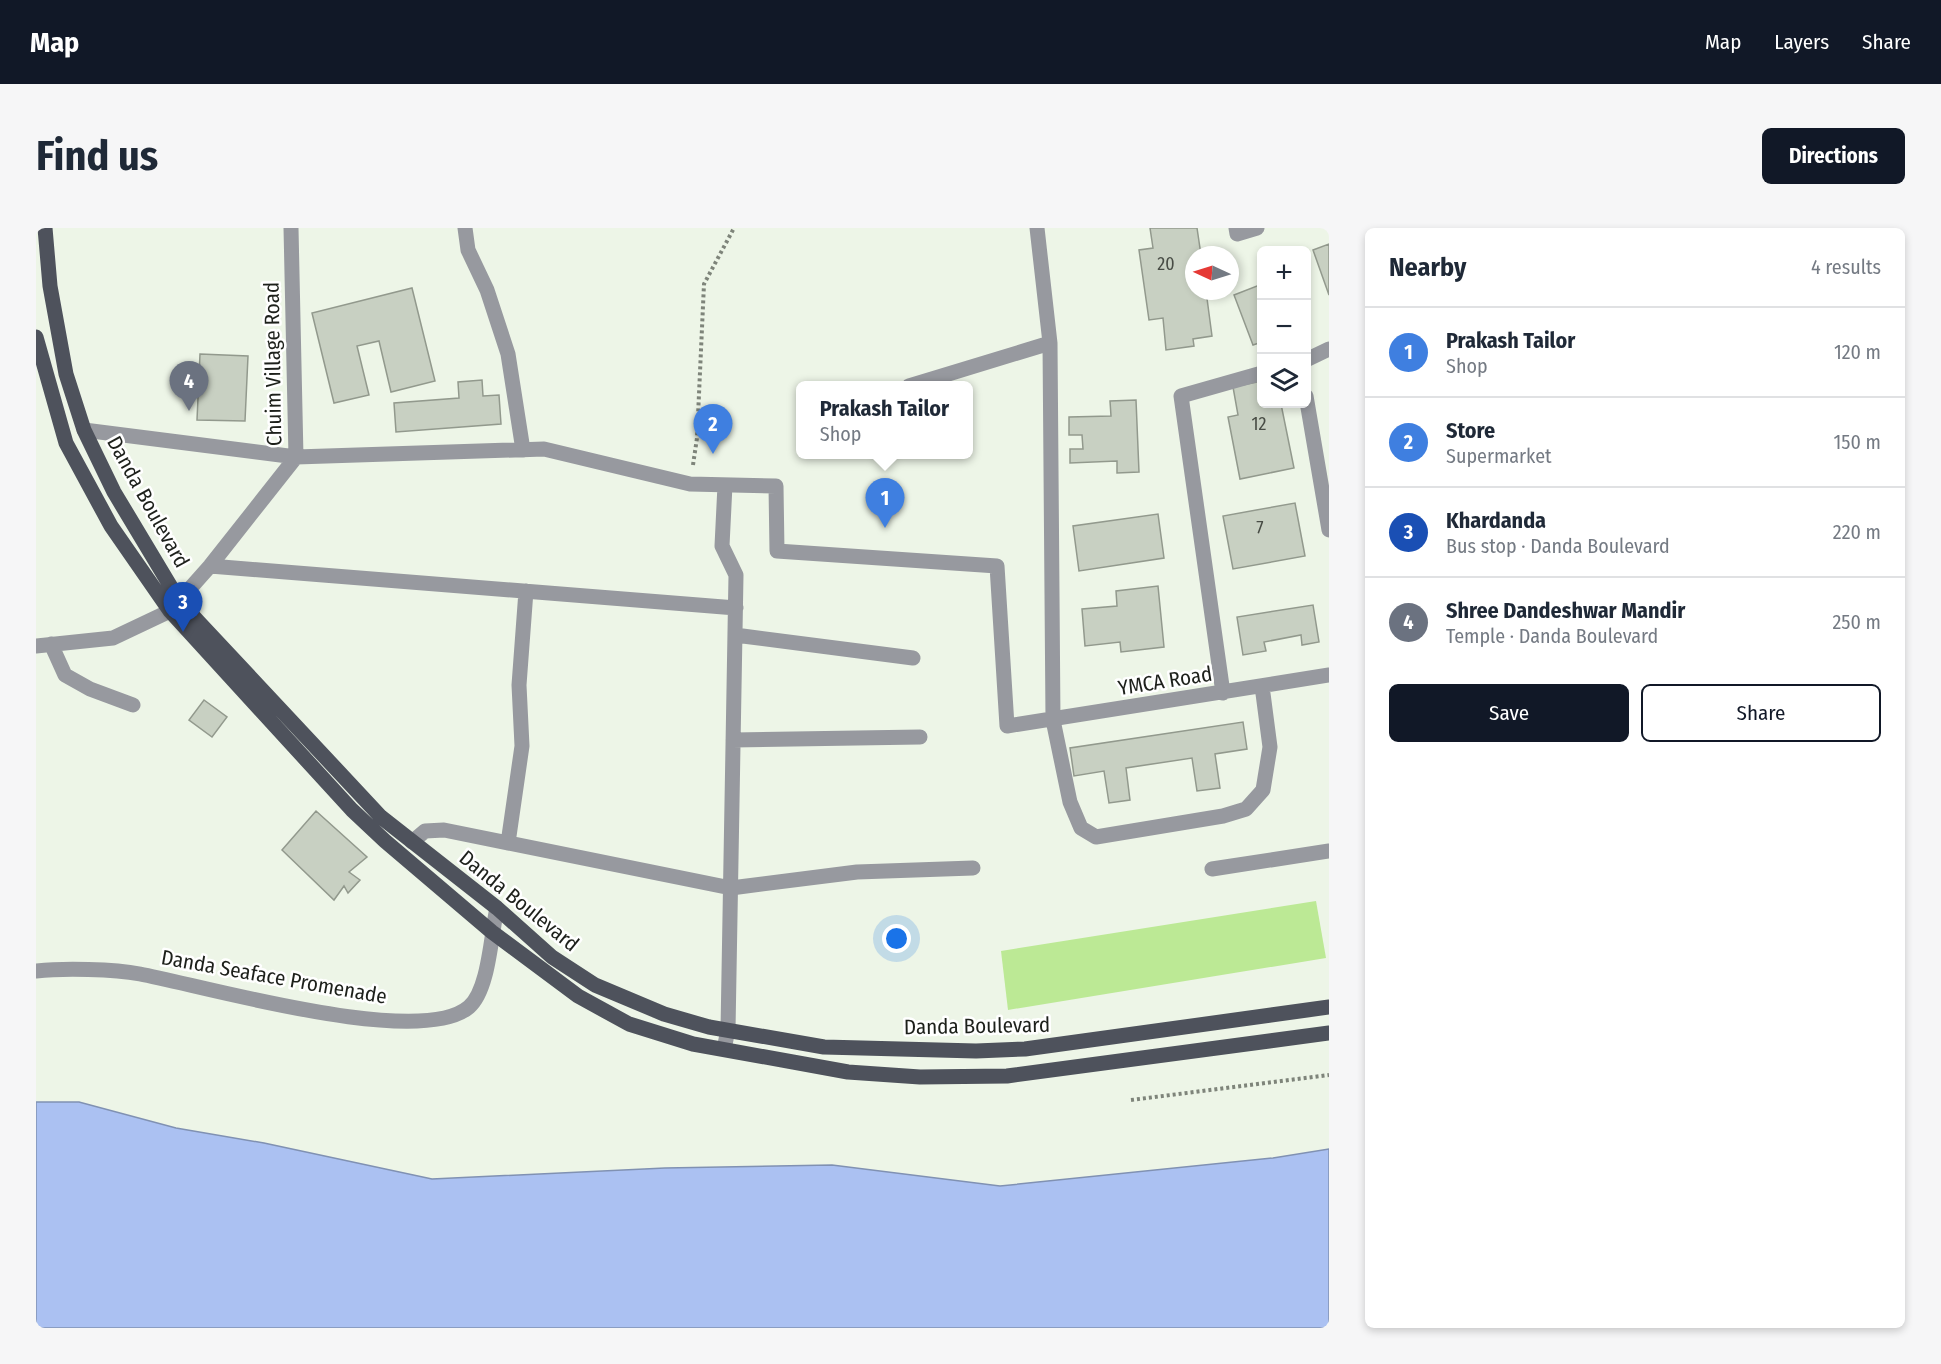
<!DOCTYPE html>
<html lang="en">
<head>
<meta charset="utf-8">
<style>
  body { margin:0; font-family:"Fira Sans Condensed",sans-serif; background:#f6f6f7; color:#1f2937 }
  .controls { position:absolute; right:18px; top:18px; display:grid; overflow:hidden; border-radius:9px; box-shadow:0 3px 9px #0003 }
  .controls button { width:54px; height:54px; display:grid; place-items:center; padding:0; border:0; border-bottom:2px solid #e0e1e3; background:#fff; color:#1f2937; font:30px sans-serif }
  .compass { position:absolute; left:1149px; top:18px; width:54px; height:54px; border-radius:50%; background:#fff; box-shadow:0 3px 9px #0003; rotate:274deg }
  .you { position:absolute; left:861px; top:711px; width:21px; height:21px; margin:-15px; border:4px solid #fff; border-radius:50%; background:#1a73e8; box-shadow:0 0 0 9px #1a73e833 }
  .badge { display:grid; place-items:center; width:39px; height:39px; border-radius:50%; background:#111827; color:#fff; font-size:20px; font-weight:700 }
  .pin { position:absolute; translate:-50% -50px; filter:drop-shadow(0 2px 3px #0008) }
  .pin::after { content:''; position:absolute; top:32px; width:21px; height:18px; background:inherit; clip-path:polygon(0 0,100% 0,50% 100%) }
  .popup { position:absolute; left:760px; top:153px; width:177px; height:78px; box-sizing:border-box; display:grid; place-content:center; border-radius:9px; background:#fff; filter:drop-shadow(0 2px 4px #0005); font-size:20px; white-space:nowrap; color:#747a83 }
  .popup b { font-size:22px; color:#1f2937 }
  .popup::after { content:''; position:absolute; left:50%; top:100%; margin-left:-12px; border:12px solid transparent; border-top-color:#fff }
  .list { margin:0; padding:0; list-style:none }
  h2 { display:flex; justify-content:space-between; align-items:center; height:78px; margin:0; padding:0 24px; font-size:26px }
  h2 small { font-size:20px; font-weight:400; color:#747a83 }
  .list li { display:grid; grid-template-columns:39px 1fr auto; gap:18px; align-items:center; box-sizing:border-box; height:90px; padding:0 24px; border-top:2px solid #e0e1e3 }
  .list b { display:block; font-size:22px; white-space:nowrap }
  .list p { margin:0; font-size:20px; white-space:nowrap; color:#747a83 }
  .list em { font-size:20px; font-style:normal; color:#747a83 }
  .actions { display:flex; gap:12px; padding:18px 24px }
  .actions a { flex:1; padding:14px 0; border:2px solid #111827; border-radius:9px; text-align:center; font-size:21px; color:#111827 }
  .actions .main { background:#111827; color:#fff }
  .icon { flex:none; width:33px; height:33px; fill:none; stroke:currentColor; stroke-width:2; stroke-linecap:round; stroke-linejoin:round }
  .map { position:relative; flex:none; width:1293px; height:1100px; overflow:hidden; border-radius:9px }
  header { display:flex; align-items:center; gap:36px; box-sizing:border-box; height:84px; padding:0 30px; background:#111827; color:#fff }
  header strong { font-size:28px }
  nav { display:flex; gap:33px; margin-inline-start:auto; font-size:21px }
  .intro { display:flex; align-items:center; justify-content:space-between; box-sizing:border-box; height:144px; padding:0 36px }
  h1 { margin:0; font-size:42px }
  .button { padding:15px 27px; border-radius:9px; background:#111827; color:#fff; font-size:21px; font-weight:700 }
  main { display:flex; gap:36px; padding:0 36px }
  aside { flex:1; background:#fff; border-radius:9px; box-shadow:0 3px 9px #0003 }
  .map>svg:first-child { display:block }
  .green { fill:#bce995 }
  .water { fill:#abc1f2; stroke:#8091b2; stroke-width:1.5 }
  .building { fill:#c8d0c2; stroke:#92998d; stroke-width:1.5 }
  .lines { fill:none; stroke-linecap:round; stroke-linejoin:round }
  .path { stroke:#7e847a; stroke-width:4; stroke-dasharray:3 3; stroke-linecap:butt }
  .minor { stroke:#97999f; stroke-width:15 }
  .major { stroke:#4e525c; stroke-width:15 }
  .labels { text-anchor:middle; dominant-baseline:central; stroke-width:5; stroke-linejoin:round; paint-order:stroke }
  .number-label { font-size:18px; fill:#484c45 }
  .street-label { font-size:21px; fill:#1d201b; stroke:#fff }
</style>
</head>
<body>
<header>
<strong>Map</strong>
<nav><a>Map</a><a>Layers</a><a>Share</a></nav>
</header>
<div class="intro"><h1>Find us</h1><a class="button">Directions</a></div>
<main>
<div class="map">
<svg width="1293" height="1100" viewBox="0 0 1293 1100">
  <rect width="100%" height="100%" fill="#edf5e7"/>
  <path class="green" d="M1280,673L1290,730L972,782L965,723Z"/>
  <path class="water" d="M0,874H43L140,900L228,915L396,951L629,940L796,937L964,958L1237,930L1293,921V1100H0Z"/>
  <path class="building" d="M1114,0H1161L1165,27H1158V63H1170L1176,108L1157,111L1158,118L1130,122L1127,90L1113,92L1103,22L1117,20Z
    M1293,16V67L1277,22Z
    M1226,56V114L1217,117L1198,67Z
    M376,60L399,153L355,164L343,113L321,118L333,167L298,175L276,85Z
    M164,126L212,128L209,193L161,192Z
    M446,152L447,168L463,167L465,196L360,204L358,175L423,170L422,154Z
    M1226,153V176H1245L1258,240L1204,251L1192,189L1202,187L1197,159Z
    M1100,172L1103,244L1081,245V233L1034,235V221H1047L1046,207H1033V189L1075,188L1074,173Z
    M1259,275L1269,328L1197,341L1187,288Z
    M1122,286L1128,330L1043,343L1037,298Z
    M1122,358L1128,419L1085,424L1084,414L1049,418L1046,381L1081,378L1080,363Z
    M1277,377L1283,414L1266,417L1265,407L1228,414L1230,423L1207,427L1201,389Z
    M168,472L191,489L176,509L153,492Z
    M1207,494L1211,521L1179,526L1184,560L1161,563L1156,530L1090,540L1094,572L1073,575L1068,543L1038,548L1034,520Z
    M280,583L331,629L313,644L324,652L312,665L308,658L298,672L246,622Z"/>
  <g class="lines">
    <path class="path" d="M657,237L661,210L668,56L698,0
      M1095,872L1293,847"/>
    <path class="minor" d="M429,0L432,22L451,62L472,126L487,222
      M1001,0L1014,115L1017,492L1034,574L1045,600L1060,609L1187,588L1210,581L1227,562L1234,519L1226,458
      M1200,0L1201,6L1221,0
      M1270,132L1293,121
      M873,158L1014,115
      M1270,168L1293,302
      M48,202L260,229L508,221L654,256L740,258L741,323L961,338L971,498L1293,447
      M174,338L700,380
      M699,407L877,430
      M15,416L29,447L54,461L97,477
      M0,418L77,410L134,383L174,338L260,229L255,0
      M1187,465L1145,168L1226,145
      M697,512L884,509
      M376,614L389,603L408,602L695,660L821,644L937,640
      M472,615L486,518L483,457L490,363
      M1176,641L1293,623
      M0,743C27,740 78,741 104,746C168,758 384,821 433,779C453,762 455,706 461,680
      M688,821L692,802L700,347L686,318L689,257"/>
    <path class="major" d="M9,0L14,58L30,146L48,202L78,264L144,374L345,589L461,680L516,729L559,757L628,786L673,799L788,819L940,823L989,821L1293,779
      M0,109L30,215L75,298L134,383L316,582L349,613L456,704L542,768L593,796L657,816L812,844L884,849L971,848L1293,805"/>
  </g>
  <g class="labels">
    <g class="number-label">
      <text x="1130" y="36">20</text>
      <text x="1223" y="196">12</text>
      <text x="1224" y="300">7</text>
    </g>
    <g class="street-label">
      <text transform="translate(237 136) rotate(-91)">Chuim Village Road</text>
      <text transform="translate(112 274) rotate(61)">Danda Boulevard</text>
      <text transform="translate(1129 453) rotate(-9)">YMCA Road</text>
      <text transform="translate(483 673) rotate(39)">Danda Boulevard</text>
      <text transform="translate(238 749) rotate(10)">Danda Seaface Promenade</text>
      <text transform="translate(941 798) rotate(-1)">Danda Boulevard</text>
    </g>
  </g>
</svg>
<div class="controls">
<button>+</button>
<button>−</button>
<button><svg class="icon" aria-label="layers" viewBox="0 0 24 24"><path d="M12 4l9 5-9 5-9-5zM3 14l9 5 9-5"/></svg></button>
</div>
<svg class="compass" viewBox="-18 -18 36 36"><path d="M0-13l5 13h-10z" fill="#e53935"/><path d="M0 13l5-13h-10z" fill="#747a83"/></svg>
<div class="you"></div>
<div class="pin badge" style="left:849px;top:300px;background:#3f7fe0">1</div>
<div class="popup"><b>Prakash Tailor</b>Shop</div>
<div class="pin badge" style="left:677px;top:226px;background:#3f7fe0">2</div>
<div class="pin badge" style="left:147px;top:404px;background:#1a4fb4">3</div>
<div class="pin badge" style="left:153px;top:183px;background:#6b7280">4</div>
</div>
<aside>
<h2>Nearby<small>4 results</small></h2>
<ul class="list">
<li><span class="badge" style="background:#3f7fe0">1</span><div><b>Prakash Tailor</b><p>Shop</p></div><em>120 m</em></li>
<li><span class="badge" style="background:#3f7fe0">2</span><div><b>Store</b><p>Supermarket</p></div><em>150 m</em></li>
<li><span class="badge" style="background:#1a4fb4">3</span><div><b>Khardanda</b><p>Bus stop · Danda Boulevard</p></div><em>220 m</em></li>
<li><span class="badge" style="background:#6b7280">4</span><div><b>Shree Dandeshwar Mandir</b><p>Temple · Danda Boulevard</p></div><em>250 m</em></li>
</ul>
<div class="actions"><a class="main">Save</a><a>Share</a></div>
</aside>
</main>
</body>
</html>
